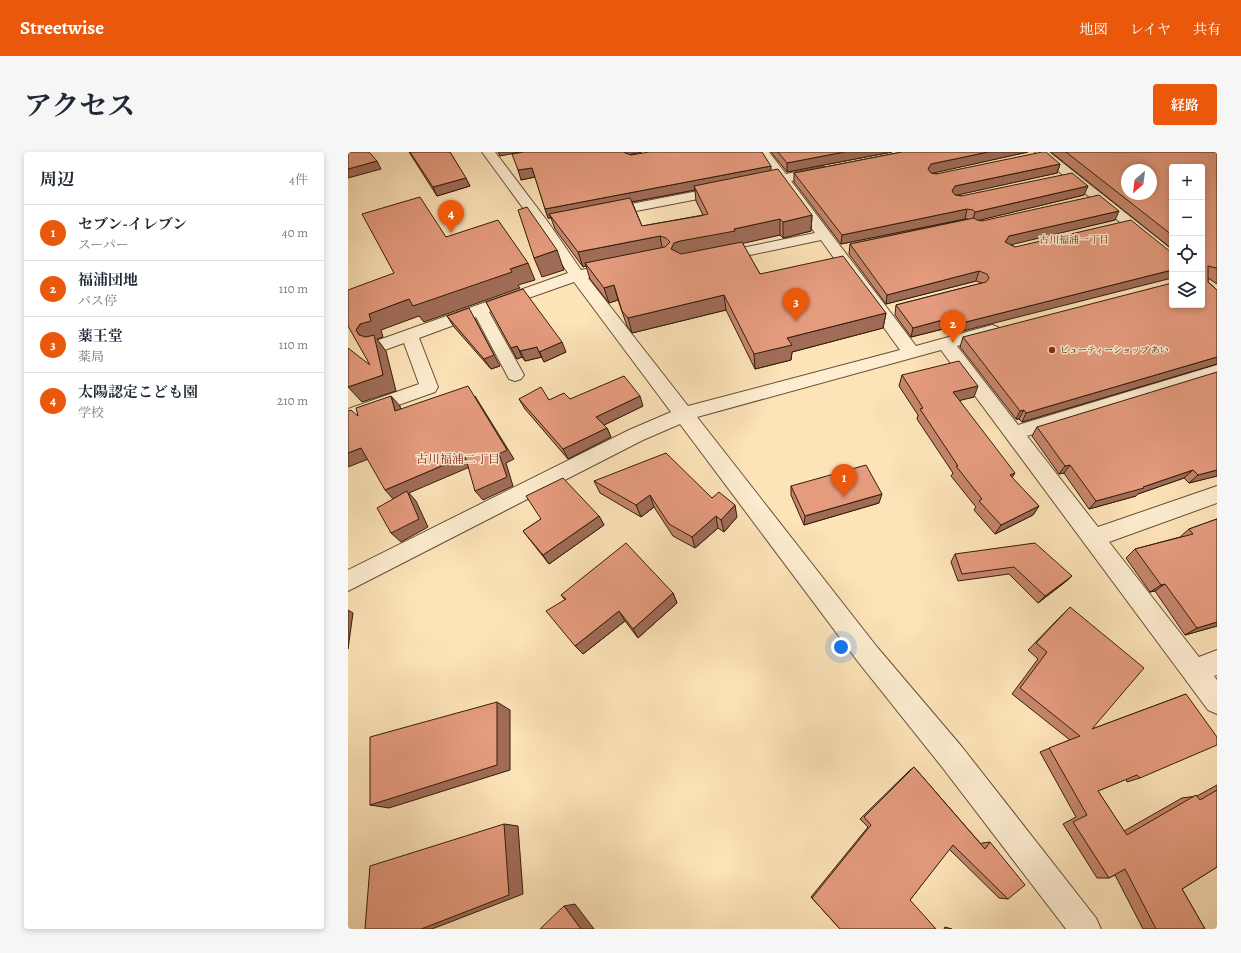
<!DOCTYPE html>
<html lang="ja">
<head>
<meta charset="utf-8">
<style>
  body { margin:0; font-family:Alegreya,"Noto Serif JP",serif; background:#f6f6f7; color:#1f2937 }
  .controls { position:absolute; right:12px; top:12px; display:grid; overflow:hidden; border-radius:4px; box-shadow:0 2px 6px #0003 }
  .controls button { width:36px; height:36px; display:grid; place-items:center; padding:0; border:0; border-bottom:1px solid #e0e1e3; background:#fff; color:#1f2937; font:20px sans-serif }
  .compass { position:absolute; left:773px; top:12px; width:36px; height:36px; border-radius:50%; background:#fff; box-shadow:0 2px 6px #0003; rotate:208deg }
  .you { position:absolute; left:493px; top:495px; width:14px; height:14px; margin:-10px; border:3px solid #fff; border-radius:50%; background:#1a73e8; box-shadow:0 0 0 6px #1a73e833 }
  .badge { display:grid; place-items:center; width:26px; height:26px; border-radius:50%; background:#ea580c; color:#fff; font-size:13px; font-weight:700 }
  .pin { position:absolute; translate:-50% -33px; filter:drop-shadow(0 1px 2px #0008) }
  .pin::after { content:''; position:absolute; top:21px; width:14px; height:12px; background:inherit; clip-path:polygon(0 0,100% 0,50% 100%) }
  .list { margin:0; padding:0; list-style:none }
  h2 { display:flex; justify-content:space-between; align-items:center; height:52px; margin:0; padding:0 16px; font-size:17px }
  h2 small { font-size:13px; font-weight:400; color:#747a83 }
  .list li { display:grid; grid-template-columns:26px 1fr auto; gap:12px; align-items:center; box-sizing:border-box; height:56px; padding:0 16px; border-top:1px solid #e0e1e3 }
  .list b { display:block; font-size:15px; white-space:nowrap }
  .list p { margin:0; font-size:13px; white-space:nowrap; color:#747a83 }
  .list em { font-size:13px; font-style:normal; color:#747a83 }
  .icon { flex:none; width:22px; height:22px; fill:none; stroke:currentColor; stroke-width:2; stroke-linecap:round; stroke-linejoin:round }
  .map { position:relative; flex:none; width:869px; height:777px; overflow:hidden; border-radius:4px }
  header { display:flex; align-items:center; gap:24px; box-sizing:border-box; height:56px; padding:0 20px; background:#ea580c; color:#fff }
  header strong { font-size:19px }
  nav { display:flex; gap:22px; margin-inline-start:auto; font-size:14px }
  .intro { display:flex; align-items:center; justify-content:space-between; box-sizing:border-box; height:96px; padding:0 24px }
  h1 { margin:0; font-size:28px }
  .button { padding:10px 18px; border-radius:4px; background:#ea580c; color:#fff; font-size:14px; font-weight:700 }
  main { display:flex; gap:24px; padding:0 24px }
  aside { flex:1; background:#fff; border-radius:4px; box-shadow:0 2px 6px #0003 }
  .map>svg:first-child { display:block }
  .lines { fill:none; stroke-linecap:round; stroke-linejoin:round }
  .minor-casing { stroke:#664e35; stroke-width:2 }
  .minor { fill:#feedd1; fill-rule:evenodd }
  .wall { fill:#c5856c; stroke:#341d09; fill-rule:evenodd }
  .shaded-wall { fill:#a06c58; stroke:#341d09 }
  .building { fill:#e59b7e; stroke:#341d09; fill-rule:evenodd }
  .poi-dot { fill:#8f2418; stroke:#feedd1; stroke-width:1.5 }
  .labels { text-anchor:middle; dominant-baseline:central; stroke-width:3; stroke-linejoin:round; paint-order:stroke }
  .far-poi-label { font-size:9px; fill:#341d09; stroke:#feedd1; text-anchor:start }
  .far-neighbourhood-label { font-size:10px; fill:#7a1f14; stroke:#feedd1 }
  .neighbourhood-label { font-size:12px; fill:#7a1f14; stroke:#feedd1 }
</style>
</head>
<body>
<header>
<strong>Streetwise</strong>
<nav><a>地図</a><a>レイヤ</a><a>共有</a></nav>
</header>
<div class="intro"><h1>アクセス</h1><a class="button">経路</a></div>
<main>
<aside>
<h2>周辺<small>4件</small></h2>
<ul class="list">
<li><span class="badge">1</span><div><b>セブン-イレブン</b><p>スーパー</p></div><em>40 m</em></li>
<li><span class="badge">2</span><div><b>福浦団地</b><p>バス停</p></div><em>110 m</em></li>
<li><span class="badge">3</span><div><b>薬王堂</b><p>薬局</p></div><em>110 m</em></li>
<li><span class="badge">4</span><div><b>太陽認定こども園</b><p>学校</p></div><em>210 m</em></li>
</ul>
</aside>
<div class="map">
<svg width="869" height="777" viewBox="0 0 869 777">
  <rect width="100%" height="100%" fill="#fde3b8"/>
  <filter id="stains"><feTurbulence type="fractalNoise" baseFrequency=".005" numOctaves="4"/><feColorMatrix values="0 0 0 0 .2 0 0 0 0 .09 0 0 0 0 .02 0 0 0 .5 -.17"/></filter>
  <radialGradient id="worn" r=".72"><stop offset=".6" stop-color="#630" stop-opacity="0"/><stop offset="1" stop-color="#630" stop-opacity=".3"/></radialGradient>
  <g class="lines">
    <g class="minor-casing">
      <path id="minor" d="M134,0H147L200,70L233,118L244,116L250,118L252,121L250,124L240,126L340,254L552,198L473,88L369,110L364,108L361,105L364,102L467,81L431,31L408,36L403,35L401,32L403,29L426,24L409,0H421L438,22L474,15L479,16L481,19L479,22L443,29L568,194L644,173L650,175L652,179L650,183L609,194L670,273L869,213V225L679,284L750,375L869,334V351L761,390L851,505L869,498V523L866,524L869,528V562L860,558L593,198L349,265L529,495L614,595L748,766L753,777H718L594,615L511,511L332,272L295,288L0,439V418L281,278L323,260L226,130L141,160L176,223L173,227L167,229L161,227L128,165L71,186L90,235L87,240L0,271V257L71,232L56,191L31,200L25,198L22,194L25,190L220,121L189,75Z
        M687,0H701L824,98V111L819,109Z
        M376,34L381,35L383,38L381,41L257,65L252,64L250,61L252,58L257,57Z"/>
    </g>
    <use href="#minor" class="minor"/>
  </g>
  <path class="wall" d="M61,0H102L122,34L89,44Z
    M176,0H294L281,2L423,19L464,63L463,79L435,86L432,83L394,91L412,122L538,161L535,176L444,200L443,208L407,217L378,158L284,181L279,174L270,148L261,151L242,127L238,114L235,115L207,77L203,66H200L187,25L173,28ZM347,38L348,49L355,63L294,74L284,50Z
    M423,0H544L439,20Z
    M554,0H680L583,21L588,22L712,12L709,21L607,43L613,44L736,43L631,68L634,69L767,68L662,92L667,95L603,182L600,179H597L595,177L563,185L547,163L548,153L634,131L628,129L538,152L501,102L502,92L620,67H617L493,92L446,30V21Z
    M703,0H869V132L860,126V130L869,138V212L674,270L671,267H668L612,195L615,185L854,153L824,15V97Z
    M138,150L218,200L196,210L194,205L177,209L174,205L169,207Z
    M99,164L152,214L143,217L106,175Z
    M554,223L626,245L611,248L664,326L691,354L685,363L647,382L626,358L628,355L603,324L605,321L569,267L570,263L551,234Z
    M171,247L201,248L222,247L295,254L256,273L259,276L263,285L220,307L177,257Z
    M689,275L869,324L841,331L836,326L790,342L788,344L741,357L716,321L711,322L684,284Z
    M246,329L364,346L389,365L376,380L370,376L347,396L325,384L306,355L293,365L252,341Z
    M443,334L531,351L456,373L443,343Z
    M251,364L256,373L201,412L175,379L193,367Z
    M869,367V474L837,483L807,439L802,440L778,406L787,397L832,385L841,377Z
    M607,402L724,424L716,431L690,451L661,422L610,429L603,410Z
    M325,441L329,451L290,486L277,469L235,502L217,448L213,443Z
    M722,455L744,577L838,542L792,626L779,630L778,627L750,639L776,679L834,646L849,644L869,633V715L834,737L857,777H795L767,723L761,726H749L715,672L728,665L692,600L722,588L664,542L690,507L680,498L714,463Z
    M566,615L633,692L634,691L642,690L660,747L651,746L601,697L562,748L492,777L463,745L520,675L512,667L561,619Z
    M597,775L604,777H596Z"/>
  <path class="shaded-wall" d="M150,0H173L152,4Z
    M276,0H294L280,3L278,7Z
    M496,0H544L439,20V11Z
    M640,0H680L581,22L580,17L583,12Z
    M29,9L33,17L0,26V17Z
    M712,12L709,21L605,44L604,39L607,34Z
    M423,14V23L346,34L347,38L204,65L201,62L203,66H200L197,57Z
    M184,16L187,25L173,28L170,18Z
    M118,26L122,34L89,44L85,35Z
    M740,34L736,43L624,70L627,60Z
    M619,57L617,67L493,92L494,83Z
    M771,59L767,68L658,94L657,90L661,84Z
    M464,63L463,79L435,86V70Z
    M432,67V83L335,105L323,97L326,91L332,89Z
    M312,84L315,100L237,111L238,114L235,115L230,100Z
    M209,98L216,118L194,125L186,106Z
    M180,111L187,128L170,133L172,136L76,170L71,164L33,178L35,185L29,187L38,199L48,239L14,250L0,235L35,223L24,189L11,183L8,178L21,162L61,147L162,117Z
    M824,118V126L603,182L606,173Z
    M631,119L628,129L538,152L539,143Z
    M266,133L270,148L261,151L256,136Z
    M376,143L378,158L284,181L280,166Z
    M538,161L535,176L444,200L443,208L407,217L406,202L439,186Z
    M127,167L152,214L143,217L136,207Z
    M598,167L595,177L563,185L565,176Z
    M603,169L600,179H597L600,170Z
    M214,190L218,200L196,210L191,200Z
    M169,194L174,205L169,207L163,196Z
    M189,195L194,205L177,209L172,199Z
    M869,205V212L674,270L678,261Z
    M630,234L626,245L602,251L605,240Z
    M43,244L52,254L55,269L47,259Z
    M127,244L166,307L158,311L165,334L135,348L127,339Z
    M292,244L295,254L252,275L248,265Z
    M676,258L671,267H668L672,259Z
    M259,276L263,285L220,307L215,297Z
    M13,296L23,306L0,315V301Z
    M117,304L124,314L61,341L68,349L80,375L53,390L43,381L46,348L37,338Z
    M722,313L716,321L711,322L717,314Z
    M845,318L836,326L790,342L788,344L741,357L748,349L795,335Z
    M869,318V324L841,331L850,323Z
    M667,321L661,331L662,323Z
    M534,342L531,351L456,373L457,364Z
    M302,343L306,355L293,365L288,353Z
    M387,353L389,365L376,380L373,368Z
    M691,354L685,363L647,382L653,373Z
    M251,364L256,373L201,412L195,403Z
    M368,364L370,376L347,396L344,385Z
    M724,424L716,431L690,451L697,444Z
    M817,432L807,439L802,440L813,433Z
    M325,441L329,451L290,486L285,477Z
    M0,458L5,461L0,497Z
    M271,459L277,469L235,502L227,494Z
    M869,470V474L837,483L849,476Z
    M149,550L162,558V618L41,656L22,653Z
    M156,672L170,674L175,742L84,777H73Z
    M227,752L246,777H233L216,754Z"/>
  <path class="building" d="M0,0H21L29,9L0,17Z
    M62,0H102L118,26L85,35Z
    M176,0H276L277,1L283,3L301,0H414L423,14L197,57L184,16L170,18L164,2Z
    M430,0H496L439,11Z
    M554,0H640L583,12L580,17L583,21L588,22L694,0H698L712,12L607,34L604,39L607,43L613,44L724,21L740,34L627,60L625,58L619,57L494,83L446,21Z
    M718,0H869V117L868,116L860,114V130L869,138V205L678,261L676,258L672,259L615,185L824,131V153H854V15H824V83ZM779,18H803V42H779Z
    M430,17L464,63L435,70L432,67L386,77L387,79L332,89L326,91L323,97L333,102L394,90L412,122L495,104L538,161L439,186L444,193L406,202L376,143L280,166L274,159L266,133L256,136L237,111L317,95L322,90L318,86L312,84L230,100L201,62L282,46L294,74L352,64L360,62L346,34Z
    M751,43L771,59L661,84L657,90L667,95L783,68L824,101V118L606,173L603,169L600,170L598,167L565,176L548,153L638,130L641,126L639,122L631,119L539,143L502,92L626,66L629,68L634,69Z
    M72,45L98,85L150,68L180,111L162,117L164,120L65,154L61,147L21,162L23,169L12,172L8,178L11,183L18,185L26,183L35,223L0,235V196L22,213L0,174V138L46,121L14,62Z
    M179,55L209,98L186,106L170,58Z
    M175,137L214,190L191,200L189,195L172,199L169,194L163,196L138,150Z
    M121,156L146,203L136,207L99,164Z
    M611,209L630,234L605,240L667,321L662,323L691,354L653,373L631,349L634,347L608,314H610L572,257L575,256L554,223Z
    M869,220V318L850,323L845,318L795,335L796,336L748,349L722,313L717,314L689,275Z
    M276,224L292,244L248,265L259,276L215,297L171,247L193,235L201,248L216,241L222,247Z
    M120,234L159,298L151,302L159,325L127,339L117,304L37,338L13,296L0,301V259L3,258L10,264L8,256L43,244L47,259Z
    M318,301L364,346L371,340L387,353L373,368L368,364L344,385L321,372L302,343L288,353L246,329Z
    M518,313L534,342L457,364L443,334Z
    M215,326L251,364L195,403L175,379L193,367L178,344Z
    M59,339L71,367L43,381L29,356Z
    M869,367V470L849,476L817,432L813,433L787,397L845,382L841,377Z
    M278,391L325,441L285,477L271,459L227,494L198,459L218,447L213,443Z
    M687,391L724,424L697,444L666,415L614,422L607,402Z
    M722,455L796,516L744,577L838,542L869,585V593L792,626L789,623L750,639L779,683L848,643L852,648L869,638V715L834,737L857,777H808L777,717L761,726L725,670L739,663L701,596L732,584L672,536L699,500L688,491Z
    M149,550V613L22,653V585Z
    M566,615L637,697L642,690L677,733L660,747L605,693L562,748L588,777H492L464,746L523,673L516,665Z
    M156,672L161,743L73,777H17L22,714Z
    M216,754L233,777H192Z"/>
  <circle class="poi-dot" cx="704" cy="198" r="4"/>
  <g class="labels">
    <g class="far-poi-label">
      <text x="712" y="198">ビューティーショップ あい</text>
    </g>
    <g class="far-neighbourhood-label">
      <text x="726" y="87">古川福浦一丁目</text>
    </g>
    <g class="neighbourhood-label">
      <text x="110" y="307">古川福浦二丁目</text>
    </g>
  </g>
  <rect width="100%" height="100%" filter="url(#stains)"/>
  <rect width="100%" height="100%" fill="url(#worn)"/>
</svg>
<div class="controls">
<button>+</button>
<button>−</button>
<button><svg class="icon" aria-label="locate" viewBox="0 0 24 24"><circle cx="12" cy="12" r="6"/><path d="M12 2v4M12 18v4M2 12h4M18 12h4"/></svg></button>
<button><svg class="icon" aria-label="layers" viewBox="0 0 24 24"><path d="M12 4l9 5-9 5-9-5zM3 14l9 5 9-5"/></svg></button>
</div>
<svg class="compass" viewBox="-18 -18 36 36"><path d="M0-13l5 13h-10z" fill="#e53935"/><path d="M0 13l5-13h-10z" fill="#747a83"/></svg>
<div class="you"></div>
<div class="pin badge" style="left:496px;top:345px">1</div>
<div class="pin badge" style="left:605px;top:191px">2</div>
<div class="pin badge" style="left:448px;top:169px">3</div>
<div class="pin badge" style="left:103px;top:81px">4</div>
</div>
</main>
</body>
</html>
